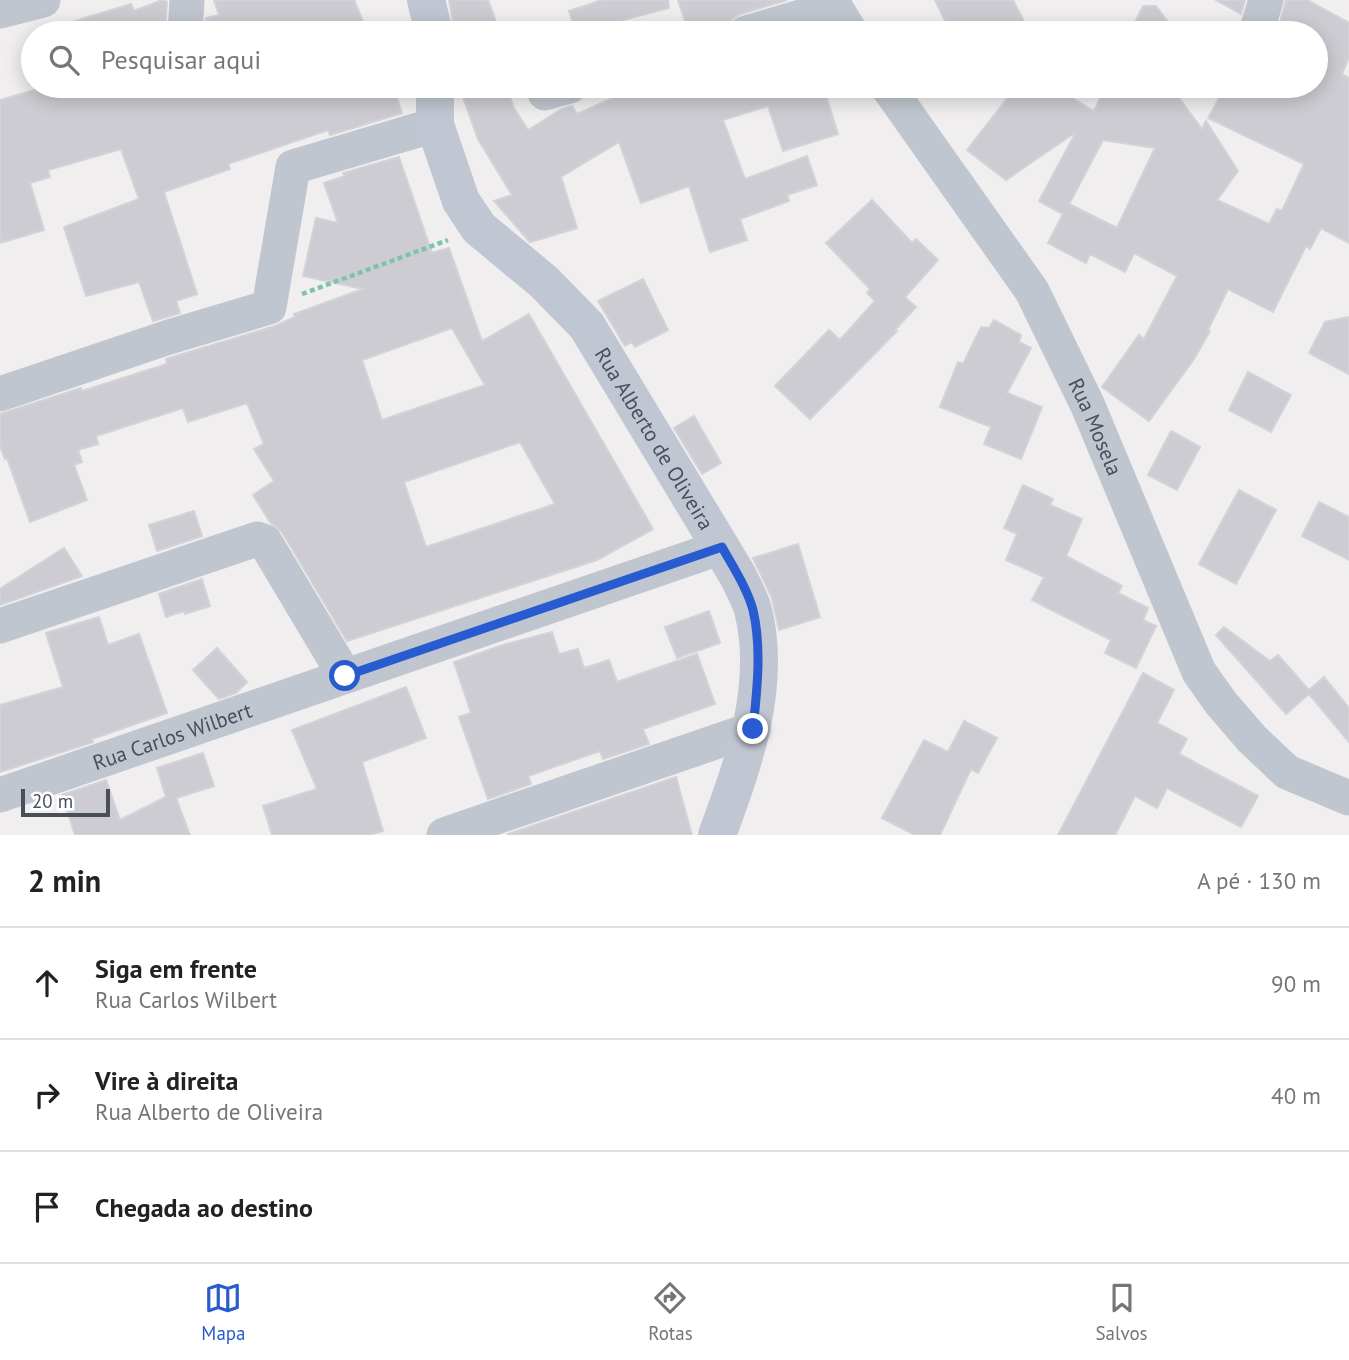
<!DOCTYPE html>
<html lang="pt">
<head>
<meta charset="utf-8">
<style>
  body { margin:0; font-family:"PT Sans",sans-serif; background:#f6f6f6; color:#222 }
  .scale { position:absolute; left:21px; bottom:18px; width:89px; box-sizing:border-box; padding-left:7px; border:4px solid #484f59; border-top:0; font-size:19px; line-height:24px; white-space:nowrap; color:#484f59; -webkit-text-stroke:5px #fff; paint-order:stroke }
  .stop { position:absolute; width:21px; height:21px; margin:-16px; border:5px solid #285bd0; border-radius:50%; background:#fff }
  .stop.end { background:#285bd0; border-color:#fff; box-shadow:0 2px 7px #0008 }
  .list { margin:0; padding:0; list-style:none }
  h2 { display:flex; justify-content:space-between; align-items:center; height:91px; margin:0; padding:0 28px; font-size:30px }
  h2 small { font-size:23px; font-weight:400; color:#767676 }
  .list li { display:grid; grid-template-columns:46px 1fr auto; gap:21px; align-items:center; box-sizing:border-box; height:112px; padding:0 28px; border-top:2px solid #e0e0e0 }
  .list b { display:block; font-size:26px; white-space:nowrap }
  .list p { margin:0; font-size:23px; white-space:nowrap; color:#767676 }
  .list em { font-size:23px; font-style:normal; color:#767676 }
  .icon { flex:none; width:38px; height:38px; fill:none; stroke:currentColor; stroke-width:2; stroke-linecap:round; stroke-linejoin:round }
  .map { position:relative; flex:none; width:1349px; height:835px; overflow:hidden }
  .search { position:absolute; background:#fff; box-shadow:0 4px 18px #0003; left:21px; right:21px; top:21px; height:77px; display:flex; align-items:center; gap:18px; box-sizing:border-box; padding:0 24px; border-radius:38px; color:#767676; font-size:26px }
  .sheet { height:427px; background:#fff }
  nav { display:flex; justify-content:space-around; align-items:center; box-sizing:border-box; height:98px; border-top:2px solid #e0e0e0; background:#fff; font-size:19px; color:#767676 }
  nav a { display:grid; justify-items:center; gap:4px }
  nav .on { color:#285bd0 }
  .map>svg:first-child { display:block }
  .building { fill:#ccccd2; stroke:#d2d3d9; stroke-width:2; fill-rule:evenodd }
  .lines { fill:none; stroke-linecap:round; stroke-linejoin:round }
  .path { stroke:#7bc5ab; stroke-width:4.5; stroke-dasharray:5 3.5; stroke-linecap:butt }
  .street { stroke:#c0c6cf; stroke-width:35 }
  .secondary { stroke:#c0c7d3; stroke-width:38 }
  .route { stroke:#285bd0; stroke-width:9 }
  .labels { text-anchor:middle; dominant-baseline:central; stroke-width:5; stroke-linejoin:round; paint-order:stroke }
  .street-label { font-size:21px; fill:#484f59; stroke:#fff }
</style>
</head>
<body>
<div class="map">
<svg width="1349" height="835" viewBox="0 0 1349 835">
  <rect width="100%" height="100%" fill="#f0eeee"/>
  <path class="building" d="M162,0L167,2L165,31L160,33H56V27L131,4L134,11Z
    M214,0H354L368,33H205L206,18L219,15Z
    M449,0H488L500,33H455Z
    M602,0H668L669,8L611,23L615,33H576L569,11Z
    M678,0H787L740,14L731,20L726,33H689Z
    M935,0H1013L1030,33H951Z
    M1216,0H1245L1241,14Z
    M1286,0H1307L1349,23V57L1342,74L1349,78V243L1321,228L1310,249L1306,246L1273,312L1228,289L1208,330L1210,331L1194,359L1149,421L1102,387L1139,335L1144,339L1177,276L1134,253L1125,272L1090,254L1086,263L1048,243L1063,214L1039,201L1076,132L1006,180L967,150L1017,86H1052L1094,111L1106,86H1170L1202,129L1206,121L1238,171L1217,200L1269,224L1277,209L1282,211L1304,164L1208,118L1226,86H1316V33H1280L1279,26ZM1103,140L1155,148L1117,228L1069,204Z
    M1143,6H1156L1176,33H1130Z
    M48,86H393L402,113L330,135L328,130L228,164L230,169L164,192L197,294L176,301L180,313L153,321L139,282L86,296L64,227L139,199L121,149L48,170L50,177L30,183L44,230L0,243V100Z
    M459,86H506L514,108L528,130L562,109L572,106L577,114L640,86H823L838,134L783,151L768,106L723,120L745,179L807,156L817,185L787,195L789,201L740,219L747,240L710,252L689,186L641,203L619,142L561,177L577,228L530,242L494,201L512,195L478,139Z
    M399,157L432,253L449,248L482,341L529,314L653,529L597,560L347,641L282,532L270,522L253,495L274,481L254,449L264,444L247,403L188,422L183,408L96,436L98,444L78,450L82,462L74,465L87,500L30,522L7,458L5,459L0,446V414L81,388L82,391L167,364L166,359L275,326L295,317L294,314L363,289L303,276L316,218L338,223L324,183L345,176L343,173ZM452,328L485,385L382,420L362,360ZM520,442L555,504L426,547L404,482Z
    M872,200L912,243L916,239L938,260L905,297L916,307L895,330L897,331L810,419L775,386L829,330L840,340L875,301L867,293L870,289L826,243Z
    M643,279L668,330L635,347L632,342L625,346L598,301Z
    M1349,317V374L1309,353L1325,322Z
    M994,320L1021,335L1019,342L1031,348L1007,393L1042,407L1021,459L984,444L991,427L940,407L958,362L963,364L981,327L989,328Z
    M1248,372L1291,395L1271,432L1229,410Z
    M694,416L721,463L702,474L674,428Z
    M1171,431L1200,447L1177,490L1148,475Z
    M1023,485L1053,499L1050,505L1082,519L1066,556L1122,586L1118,593L1148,608L1143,620L1156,626L1136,668L1105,653L1111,640L1032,600L1044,577L1006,560L1017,534L1004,528Z
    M1239,490L1276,510L1236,584L1199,564Z
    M1319,502L1349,517V560L1302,536Z
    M194,511L202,536L157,551L149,525Z
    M798,544L820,617L779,630L772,598L753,558Z
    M64,548L82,576L0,605V589Z
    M202,579L210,606L185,614L184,611L166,617L159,594Z
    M709,611L720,643L677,658L665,627Z
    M99,617L108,645L139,634L167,713L92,739L93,742L0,772V705L63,687L46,633Z
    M1224,627L1270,661L1278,655L1309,690L1324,677L1349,708V742L1309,694L1286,714L1216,635Z
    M552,632L559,654L578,649L584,668L609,660L617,682L697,654L715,704L643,729L649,744L603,759L600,751L528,776L531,784L488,799L459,717L471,713L454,662L503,645Z
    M217,648L247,682L236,693L219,699L193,670Z
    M1143,673L1174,690L1157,723L1187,739L1179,754L1258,796L1241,827L1167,788L1157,808L1135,796L1115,835H1058Z
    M406,687L426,738L362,762L383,831L369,835H272L263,806L317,789L292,730Z
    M964,721L997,738L978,773L971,769L940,835H915L882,818L924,740L948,752Z
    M203,753L214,786L176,798L190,835H75L62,795L106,780L120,820L166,797L157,768Z
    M676,777L692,835H508V834Z"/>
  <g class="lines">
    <path class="path" d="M302,294L448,240"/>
    <g class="street">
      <path d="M831,0L851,33"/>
      <path d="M0,11L43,0"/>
      <path d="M185,33L187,0"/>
      <path d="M746,33L835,7"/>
      <path d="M1260,33L1258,26L1266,0"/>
      <path id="s1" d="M887,86L1032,291L1088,406L1199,672L1221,703L1252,739L1287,772L1349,798"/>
      <path d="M545,93L570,86"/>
      <path d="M0,394L169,337L269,307L293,167L435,125"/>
      <path d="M0,626L257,539L265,542L345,676"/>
      <path id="s2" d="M0,795L722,547"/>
      <path d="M444,835L753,729"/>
    </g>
    <g class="secondary">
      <path d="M426,0L434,33"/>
      <path id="s3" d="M435,86V125L461,201L479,228L544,282L587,326L738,576C743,587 750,599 753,610C772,686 743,765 717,835"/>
    </g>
  </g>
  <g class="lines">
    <path class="route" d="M345,676L722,547C733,567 747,588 753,610C762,648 757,691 753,729"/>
  </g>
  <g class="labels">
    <g class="street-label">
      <text stroke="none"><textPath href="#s1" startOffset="401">Rua Mosela</textPath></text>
      <text stroke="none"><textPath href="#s3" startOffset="429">Rua Alberto de Oliveira</textPath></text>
      <text stroke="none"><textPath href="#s2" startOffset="182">Rua Carlos Wilbert</textPath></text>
    </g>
  </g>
</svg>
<div class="scale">20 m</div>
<div class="stop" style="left:345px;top:676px"></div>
<div class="stop end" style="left:753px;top:729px"></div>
<div class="search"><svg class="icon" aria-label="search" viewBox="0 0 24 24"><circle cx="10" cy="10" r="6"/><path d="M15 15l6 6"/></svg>Pesquisar aqui</div>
</div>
<section class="sheet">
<h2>2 min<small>A pé · 130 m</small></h2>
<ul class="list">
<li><svg class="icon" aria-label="ahead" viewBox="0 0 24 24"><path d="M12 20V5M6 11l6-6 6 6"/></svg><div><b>Siga em frente</b><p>Rua Carlos Wilbert</p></div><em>90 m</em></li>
<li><svg class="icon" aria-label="right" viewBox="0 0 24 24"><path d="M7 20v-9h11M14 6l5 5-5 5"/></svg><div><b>Vire à direita</b><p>Rua Alberto de Oliveira</p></div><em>40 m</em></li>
<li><svg class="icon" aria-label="arrive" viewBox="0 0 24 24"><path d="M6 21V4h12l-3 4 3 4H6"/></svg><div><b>Chegada ao destino</b></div></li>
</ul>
</section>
<nav>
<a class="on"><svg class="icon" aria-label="map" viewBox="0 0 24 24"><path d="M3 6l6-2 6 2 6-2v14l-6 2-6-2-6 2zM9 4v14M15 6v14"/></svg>Mapa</a>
<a><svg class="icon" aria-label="directions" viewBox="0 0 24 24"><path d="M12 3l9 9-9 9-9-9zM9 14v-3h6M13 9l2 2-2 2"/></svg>Rotas</a>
<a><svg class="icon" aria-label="saved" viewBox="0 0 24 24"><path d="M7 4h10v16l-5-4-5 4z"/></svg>Salvos</a>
</nav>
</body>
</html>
